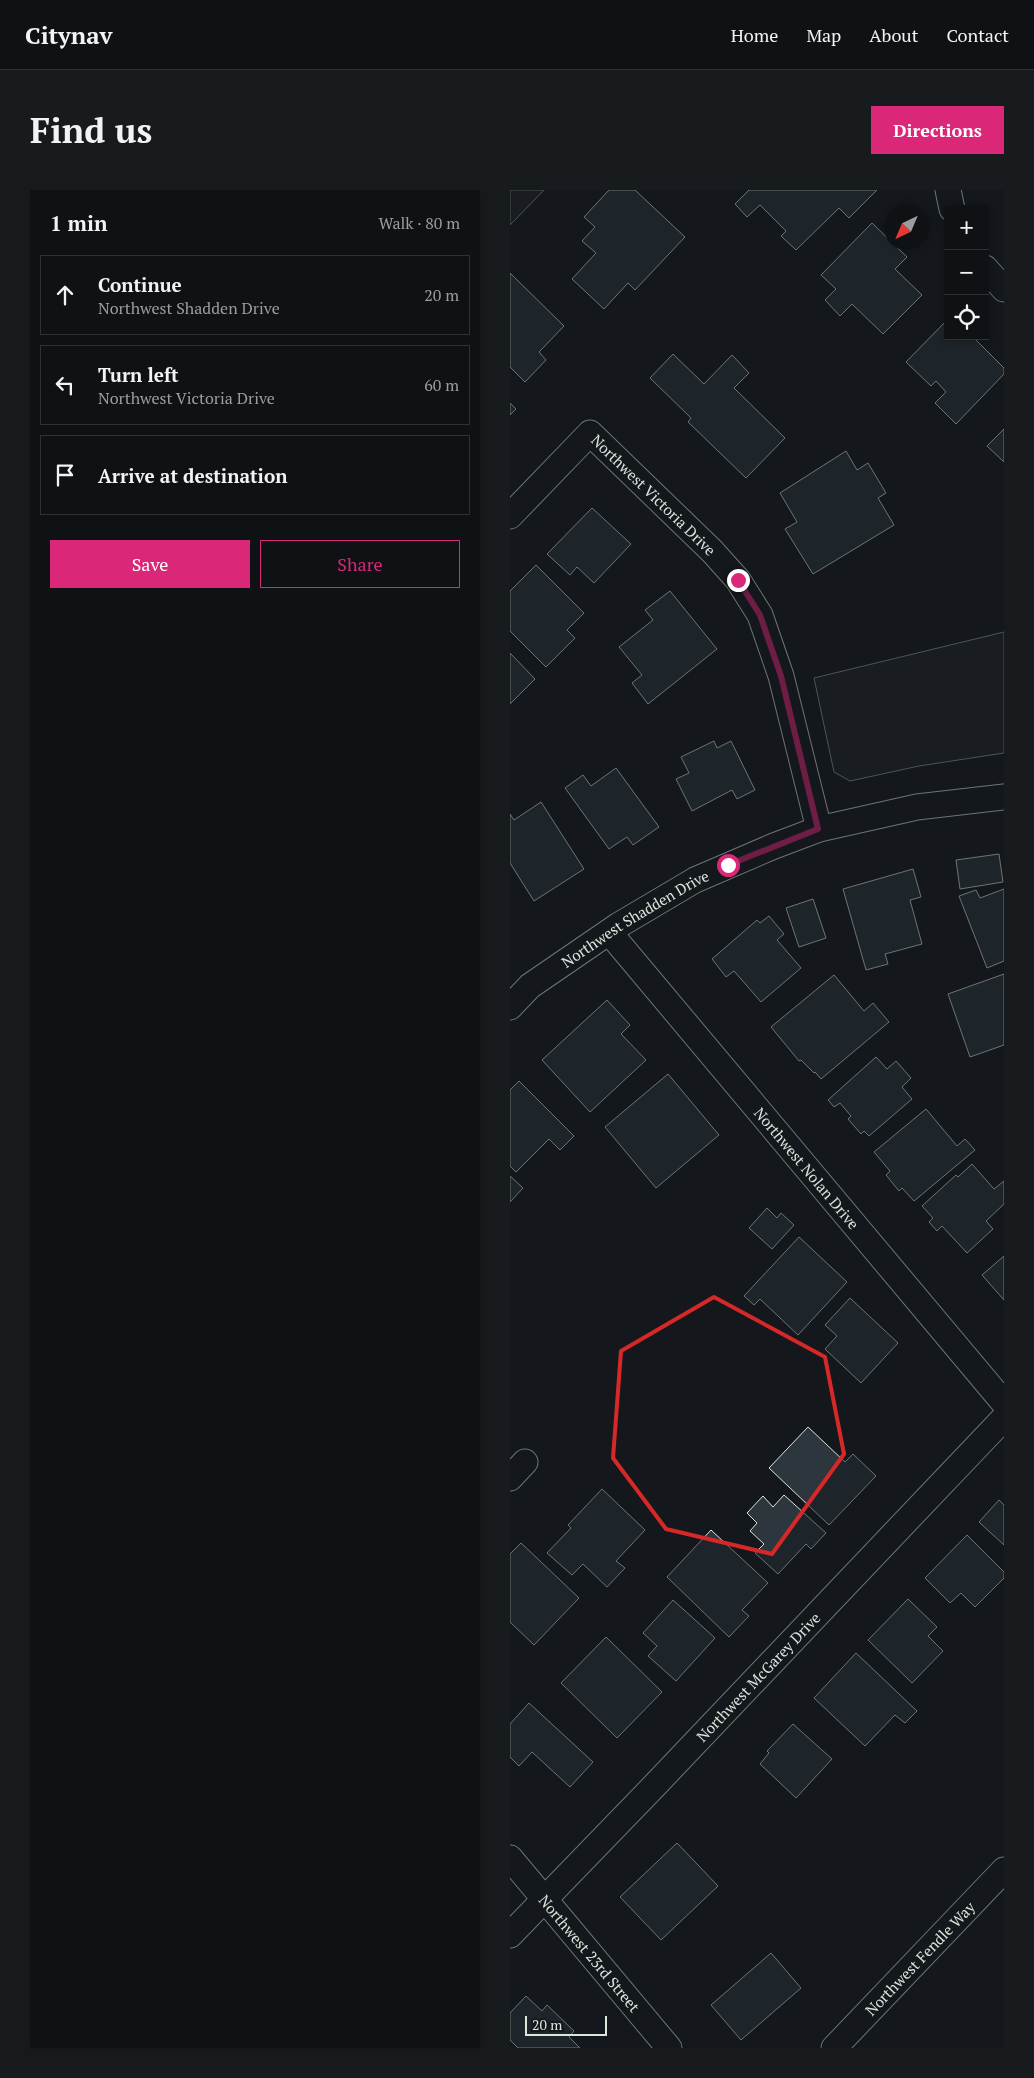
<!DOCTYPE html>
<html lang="en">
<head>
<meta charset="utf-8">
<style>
  body { margin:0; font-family:"PT Serif",serif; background:#181b1e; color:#f1f3f6 }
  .controls { position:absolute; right:15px; top:15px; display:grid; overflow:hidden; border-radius:0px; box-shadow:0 2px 8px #0003 }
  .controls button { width:45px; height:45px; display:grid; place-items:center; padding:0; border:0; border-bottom:1px solid #2f3234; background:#0f1215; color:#f1f3f6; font:25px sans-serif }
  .compass { position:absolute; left:374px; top:15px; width:45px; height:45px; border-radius:50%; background:#0f1215; box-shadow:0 2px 8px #0003; rotate:224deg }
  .scale { position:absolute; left:15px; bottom:12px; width:82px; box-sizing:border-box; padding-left:5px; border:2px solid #d8e6dc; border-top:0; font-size:14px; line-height:18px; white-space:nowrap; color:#d8e6dc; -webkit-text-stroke:4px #14181c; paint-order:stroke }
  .stop { position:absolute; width:15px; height:15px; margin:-11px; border:4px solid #db2777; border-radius:50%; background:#fff }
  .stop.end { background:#db2777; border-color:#fff; box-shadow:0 1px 5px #0008 }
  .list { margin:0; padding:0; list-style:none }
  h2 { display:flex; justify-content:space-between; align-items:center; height:65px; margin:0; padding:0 20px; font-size:21px }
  h2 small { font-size:16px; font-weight:400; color:#9b9ea0 }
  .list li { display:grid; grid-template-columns:32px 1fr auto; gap:15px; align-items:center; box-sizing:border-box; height:80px; margin:0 10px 10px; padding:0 10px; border:1px solid #2f3234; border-radius:0px }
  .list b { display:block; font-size:19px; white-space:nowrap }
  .list p { margin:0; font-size:16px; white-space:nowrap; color:#9b9ea0 }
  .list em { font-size:16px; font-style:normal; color:#9b9ea0 }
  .actions { display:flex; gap:10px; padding:15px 20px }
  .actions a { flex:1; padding:11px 0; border:1px solid #db2777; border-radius:0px; text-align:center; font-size:18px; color:#db2777 }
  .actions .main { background:#db2777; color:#fff }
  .icon { flex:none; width:28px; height:28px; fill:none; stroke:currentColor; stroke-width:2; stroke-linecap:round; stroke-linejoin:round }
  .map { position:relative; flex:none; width:494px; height:1858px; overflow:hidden; border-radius:0px }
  header { display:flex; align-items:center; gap:30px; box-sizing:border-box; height:70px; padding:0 25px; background:#0f1215; border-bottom:1px solid #2f3234 }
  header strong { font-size:24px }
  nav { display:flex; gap:28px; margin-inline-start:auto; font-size:18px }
  .intro { display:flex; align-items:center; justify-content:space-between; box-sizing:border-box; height:120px; padding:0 30px }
  h1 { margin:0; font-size:35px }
  .button { padding:12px 22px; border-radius:0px; background:#db2777; color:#fff; font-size:18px; font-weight:700 }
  main { display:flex; gap:30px; padding:0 30px }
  aside { flex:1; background:#0f1215; border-radius:0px; box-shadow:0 2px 8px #0003 }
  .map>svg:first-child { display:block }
  .green { fill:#202428; stroke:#939e99 }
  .building { fill:#2c363c; stroke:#d8e6dc }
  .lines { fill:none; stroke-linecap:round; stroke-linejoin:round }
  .minor-casing { stroke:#d8e6dc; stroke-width:27 }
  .minor { stroke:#14181c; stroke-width:25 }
  .route { stroke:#db2777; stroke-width:6 }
  .marked { fill:none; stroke:#d62828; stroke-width:4; stroke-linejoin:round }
  .labels { text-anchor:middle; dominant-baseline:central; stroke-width:4; stroke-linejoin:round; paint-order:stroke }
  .street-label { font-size:15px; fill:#d8e6dc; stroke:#14181c }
</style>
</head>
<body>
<header>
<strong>Citynav</strong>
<nav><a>Home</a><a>Map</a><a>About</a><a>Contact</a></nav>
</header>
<div class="intro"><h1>Find us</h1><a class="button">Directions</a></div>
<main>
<aside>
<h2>1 min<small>Walk · 80 m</small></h2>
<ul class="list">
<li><svg class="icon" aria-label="ahead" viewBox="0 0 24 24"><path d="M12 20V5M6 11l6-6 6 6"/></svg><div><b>Continue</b><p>Northwest Shadden Drive</p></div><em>20 m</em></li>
<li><svg class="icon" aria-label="left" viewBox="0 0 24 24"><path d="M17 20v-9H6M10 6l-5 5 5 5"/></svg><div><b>Turn left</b><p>Northwest Victoria Drive</p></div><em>60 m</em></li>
<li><svg class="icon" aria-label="arrive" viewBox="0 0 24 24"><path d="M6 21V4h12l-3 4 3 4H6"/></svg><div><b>Arrive at destination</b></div></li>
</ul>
<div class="actions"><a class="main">Save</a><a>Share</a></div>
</aside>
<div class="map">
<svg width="494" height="1858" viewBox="0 0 494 1858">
  <rect width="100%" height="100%" fill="#14181c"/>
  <path class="green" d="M0,0H34L0,35Z
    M494,442V563L409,576L340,591L324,582L304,488Z"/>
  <path class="building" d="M99,0H125L175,47L125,100L118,93L94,119L62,89L86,63L72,51L85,37L74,27Z
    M239,0H367L339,28L329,18L286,60L271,46L276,41L250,15L237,27L225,14Z
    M362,33L397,67L385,79L412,105L373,144L342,114L330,126L315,110L326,99L311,85Z
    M0,83L54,136L29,162L36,170L15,192L0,177Z
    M438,129V146H462L494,178V184L446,234L425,213L436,202L426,191L421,196L396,172Z
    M163,164L194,194L222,165L239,183L224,198L275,248L236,288L178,232L181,228L140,188Z
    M0,213L6,219L0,225Z
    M494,239V272L477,256Z
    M336,261L347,280L358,273L376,303L368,308L384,335L303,384L275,339L287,332L270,303Z
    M82,318L121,354L84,393L67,377L60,385L37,364Z
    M26,375L74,423L57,440L65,448L36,477L0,441V401Z
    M160,401L207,459L138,514L122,493L132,485L109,457L143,430L135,420Z
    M0,463L25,489L0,514Z
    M204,551L207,558L221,551L245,600L227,609L222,600L182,621L166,589L179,583L171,567Z
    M106,578L149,637L123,655L117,647L99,659L55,598L73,585L81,596Z
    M31,612L74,679L24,711L0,673V624L4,630Z
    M489,664L493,692L450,699L446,670Z
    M403,679L411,707L400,710L412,754L375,764L378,774L356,780L333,699Z
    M494,699V771L477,778L449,706L466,700L470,708Z
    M303,709L316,748L289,757L276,718Z
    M259,726L274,744L267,750L291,778L251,812L224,781L216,787L202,769L247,730L250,733Z
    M494,784V855L460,867L438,804Z
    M324,785L354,821L363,813L379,832L311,889L305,882L304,883L291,870L289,871L261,837Z
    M97,810L120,835L111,844L136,870L80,922L32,870Z
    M366,867L377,879L386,871L401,888L392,897L402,909L359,946L354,941L351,944L338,929L341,926L330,913L324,917L318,910Z
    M158,884L209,945L146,998L95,937Z
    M9,891L64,946L50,960L39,949L6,982L0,976V900Z
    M416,919L447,956L455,949L465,960L404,1011L392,998L389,1001L376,985L380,981L364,962Z
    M462,974L484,999L494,991V1014L476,1031L483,1039L457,1063L432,1036L427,1041L419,1032L423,1028L412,1016L446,985L448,987Z
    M0,986L13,998L0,1012Z
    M257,1018L267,1028L271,1023L284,1035L262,1059L239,1038Z
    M289,1047L337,1092L288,1145L250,1109L244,1115L234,1106Z
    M494,1066V1110L472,1085Z
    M340,1108L388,1153L351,1193L315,1159L327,1146L315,1135Z
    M298,1237L335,1272L343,1264L366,1286L319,1335L259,1278Z
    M92,1299L135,1340L106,1371L115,1378L97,1397L73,1374L62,1385L37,1363L61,1338L58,1335Z
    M274,1305L316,1343L301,1359L296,1354L268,1384L245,1363L254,1354L240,1341L247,1333L237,1323L253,1306L263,1317Z
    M489,1310L494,1315V1355L469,1332Z
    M201,1340L258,1393L232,1420L239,1426L219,1447L157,1387Z
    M457,1345L494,1382V1388L465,1417L451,1403L440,1413L415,1388Z
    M11,1353L69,1408L24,1455L0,1432V1364Z
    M398,1409L427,1437L418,1446L433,1461L402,1493L358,1450Z
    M163,1410L205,1448L166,1491L138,1466L147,1456L133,1443Z
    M96,1447L152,1502L107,1548L51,1493Z
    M346,1463L407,1521L395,1533L385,1525L355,1556L304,1508Z
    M19,1513L83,1572L60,1597L22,1562L9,1576L0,1567V1534Z
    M283,1534L322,1569L286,1608L250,1574L259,1563L257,1561Z
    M167,1653L208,1696L151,1750L110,1707Z
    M261,1763L291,1798L231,1850L201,1815Z
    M16,1806L32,1821L37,1815L64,1841L59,1847L70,1858H8L0,1850V1823Z"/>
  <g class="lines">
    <g class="minor-casing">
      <g id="minor">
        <path d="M438,0L442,19"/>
        <path d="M475,78L494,99"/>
        <path id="s1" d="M0,326L80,243L202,361L228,390L250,425L271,486L309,639"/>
        <path id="s2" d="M99,742L494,1213"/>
        <path id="s3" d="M0,817L20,796L109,735L185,690L264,656L309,639L407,617L494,607"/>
        <path d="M0,1288L15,1272"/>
        <path id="s4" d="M0,1668L159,1858"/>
        <path id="s5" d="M0,1745L147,1593L494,1228"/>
        <path id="s6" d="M324,1858L494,1680"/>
      </g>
    </g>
    <use href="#minor" class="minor"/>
  </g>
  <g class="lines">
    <path class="route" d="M218,675L308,639L271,486L250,425L228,390"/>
  </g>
  <path d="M0 0H494V1858H0ZM204,1107L315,1167L334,1264L262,1364L156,1339L103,1268L111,1161Z" fill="#14181c" fill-opacity=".55" fill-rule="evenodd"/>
  <path class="marked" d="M204,1107L315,1167L334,1264L262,1364L156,1339L103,1268L111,1161Z"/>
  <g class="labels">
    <g class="street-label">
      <text stroke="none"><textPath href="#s1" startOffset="204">Northwest Victoria Drive</textPath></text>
      <text stroke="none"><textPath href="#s3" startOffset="154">Northwest Shadden Drive</textPath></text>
      <text stroke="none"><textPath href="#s2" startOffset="308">Northwest Nolan Drive</textPath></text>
      <text stroke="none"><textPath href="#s5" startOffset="358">Northwest McGarey Drive</textPath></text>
      <text stroke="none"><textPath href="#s4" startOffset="124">Northwest 23rd Street</textPath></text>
      <text stroke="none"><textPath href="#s6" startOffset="124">Northwest Fendle Way</textPath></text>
    </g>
  </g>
</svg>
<div class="controls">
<button>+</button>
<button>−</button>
<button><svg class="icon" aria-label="locate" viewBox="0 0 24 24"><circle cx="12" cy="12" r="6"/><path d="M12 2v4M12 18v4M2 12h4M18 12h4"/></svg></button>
</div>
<svg class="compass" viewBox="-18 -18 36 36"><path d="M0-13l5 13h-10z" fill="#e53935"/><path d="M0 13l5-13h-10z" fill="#9b9ea0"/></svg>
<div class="scale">20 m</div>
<div class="stop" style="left:218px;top:675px"></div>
<div class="stop end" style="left:228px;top:390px"></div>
</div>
</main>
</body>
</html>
